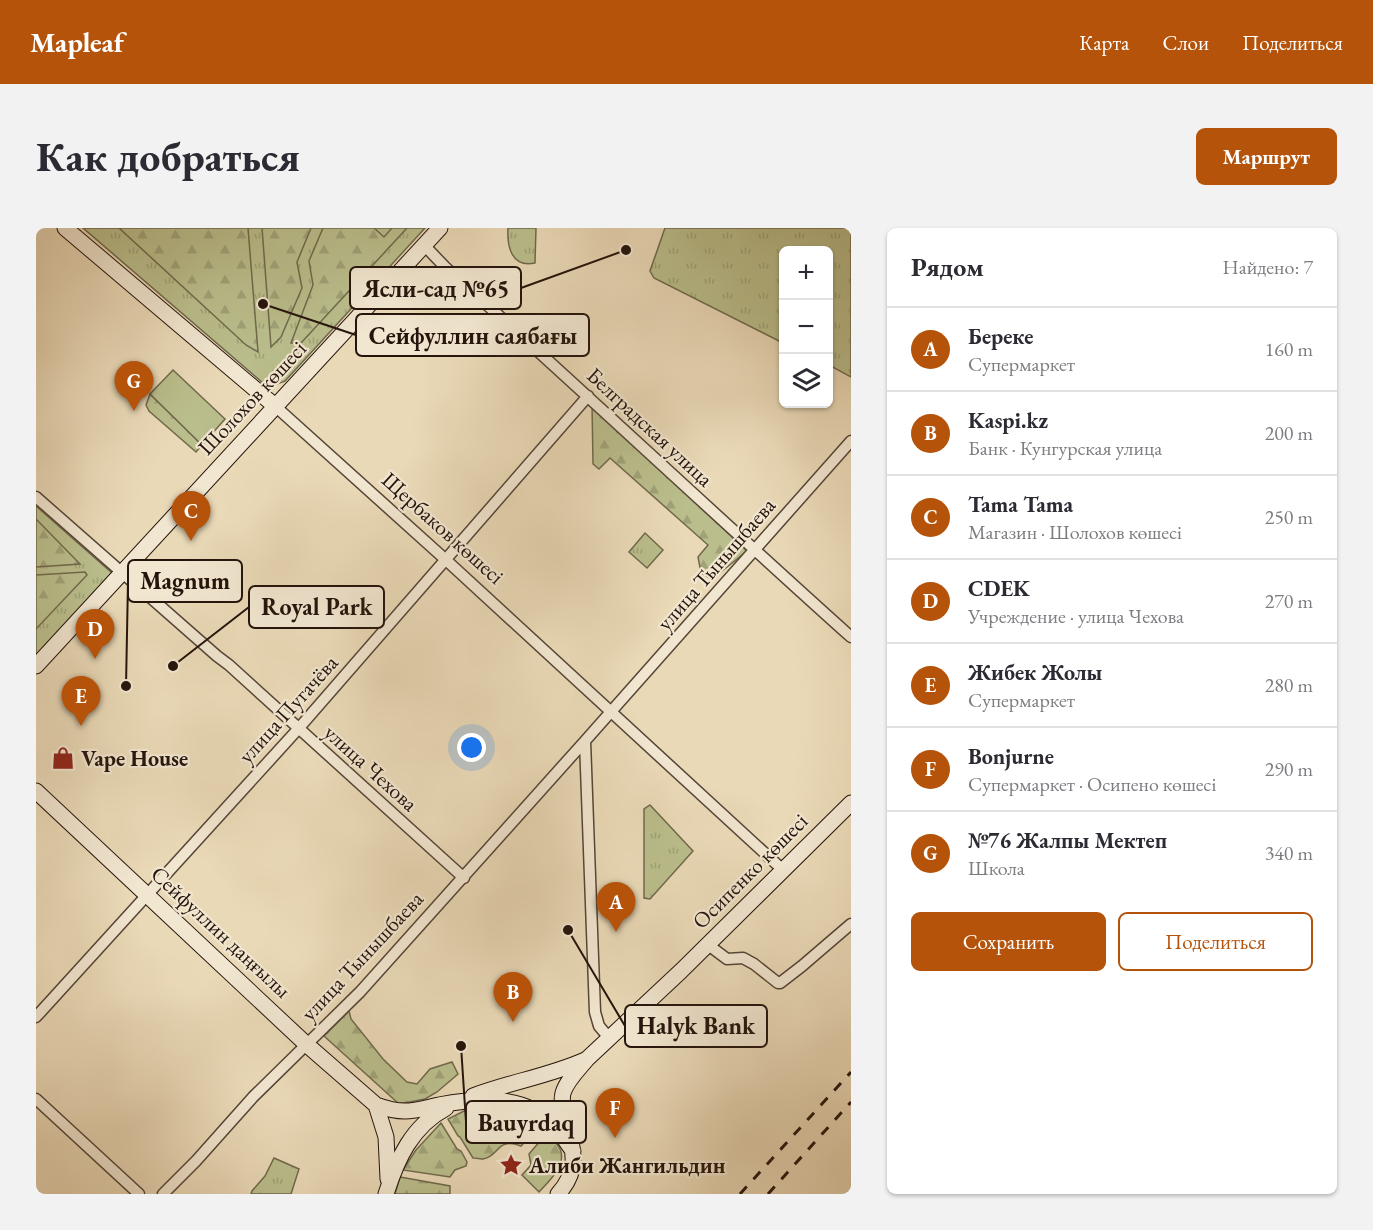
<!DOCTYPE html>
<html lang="ru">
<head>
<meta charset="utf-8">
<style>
  body { margin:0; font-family:"EB Garamond",serif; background:#f2f2f3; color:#2b2b33 }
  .controls { position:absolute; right:18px; top:18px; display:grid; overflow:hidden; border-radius:9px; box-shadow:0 2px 4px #0004 }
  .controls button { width:54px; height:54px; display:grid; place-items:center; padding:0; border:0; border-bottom:2px solid #e1e1e2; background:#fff; color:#2b2b33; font:30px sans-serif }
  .you { position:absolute; left:436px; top:520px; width:21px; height:21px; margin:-15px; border:4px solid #fff; border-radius:50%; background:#1a73e8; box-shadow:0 0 0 9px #1a73e833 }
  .badge { display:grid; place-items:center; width:39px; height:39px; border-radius:50%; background:#b45309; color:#fff; font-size:20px; font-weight:700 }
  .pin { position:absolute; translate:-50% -50px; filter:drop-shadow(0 2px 3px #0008) }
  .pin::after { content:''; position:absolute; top:32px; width:21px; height:18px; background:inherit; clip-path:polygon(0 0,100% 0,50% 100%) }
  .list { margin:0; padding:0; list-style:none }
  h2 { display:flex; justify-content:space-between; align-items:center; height:78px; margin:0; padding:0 24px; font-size:26px }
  h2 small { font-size:20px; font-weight:400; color:#7c7c81 }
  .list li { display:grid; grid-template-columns:39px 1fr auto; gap:18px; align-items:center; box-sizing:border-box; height:84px; padding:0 24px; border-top:2px solid #e1e1e2 }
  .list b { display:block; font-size:22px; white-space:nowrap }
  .list p { margin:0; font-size:20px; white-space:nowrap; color:#7c7c81 }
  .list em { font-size:20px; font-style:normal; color:#7c7c81 }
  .actions { display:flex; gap:12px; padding:18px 24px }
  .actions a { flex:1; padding:14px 0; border:2px solid #b45309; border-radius:9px; text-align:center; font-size:21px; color:#b45309 }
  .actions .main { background:#b45309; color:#fff }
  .icon { flex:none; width:33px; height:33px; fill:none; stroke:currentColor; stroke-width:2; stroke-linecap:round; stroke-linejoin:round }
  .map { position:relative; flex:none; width:815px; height:966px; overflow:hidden; border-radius:9px }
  header { display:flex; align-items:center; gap:36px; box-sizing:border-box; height:84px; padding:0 30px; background:#b45309; color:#fff }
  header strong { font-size:28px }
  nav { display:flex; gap:33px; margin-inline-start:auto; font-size:21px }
  .intro { display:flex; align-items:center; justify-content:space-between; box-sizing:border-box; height:144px; padding:0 36px }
  h1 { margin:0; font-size:42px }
  .button { padding:15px 27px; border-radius:9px; background:#b45309; color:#fff; font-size:21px; font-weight:700 }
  main { display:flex; gap:36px; padding:0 36px }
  aside { flex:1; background:#fff; border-radius:9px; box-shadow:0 2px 4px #0004 }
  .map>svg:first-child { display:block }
  .grass { fill:url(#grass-tufts); stroke:#70694c; stroke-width:1.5 }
  .forest { fill:url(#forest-firs); stroke:#70694c; stroke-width:1.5 }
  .pitch { fill:#babe8c; stroke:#70694c; stroke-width:1.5 }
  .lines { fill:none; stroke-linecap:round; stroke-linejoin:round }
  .street-casing { stroke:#564537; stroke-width:13 }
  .secondary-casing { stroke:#25140c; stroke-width:17 }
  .street { stroke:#f1e6d0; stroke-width:10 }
  .secondary { stroke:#f1e6d0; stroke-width:15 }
  .rail { stroke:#25140c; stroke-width:3; stroke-dasharray:10 10; stroke-linecap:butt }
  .labels { text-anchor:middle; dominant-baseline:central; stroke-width:4.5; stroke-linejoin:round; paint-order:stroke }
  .street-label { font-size:22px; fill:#25140c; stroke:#f1e6d0 }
  .poi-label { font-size:22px; font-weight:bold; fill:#25140c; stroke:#f1e6d0; text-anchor:start }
  .leader { fill:none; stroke:#25140c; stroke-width:2 }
  .callout-dot { fill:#25140c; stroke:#f1e6d0; stroke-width:2 }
  .callout { fill:#f1e6d0; stroke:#25140c; stroke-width:2 }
  .callout-label { font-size:24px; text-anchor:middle; font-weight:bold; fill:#25140c }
</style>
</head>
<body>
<header>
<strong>Mapleaf</strong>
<nav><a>Карта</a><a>Слои</a><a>Поделиться</a></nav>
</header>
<div class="intro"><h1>Как добраться</h1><a class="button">Маршрут</a></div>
<main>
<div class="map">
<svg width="815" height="966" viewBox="0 0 815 966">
  <defs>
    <pattern id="grass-tufts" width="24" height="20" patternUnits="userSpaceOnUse" patternTransform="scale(1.5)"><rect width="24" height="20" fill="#babe8c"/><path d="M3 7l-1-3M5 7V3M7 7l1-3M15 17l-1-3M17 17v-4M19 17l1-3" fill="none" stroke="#a0a278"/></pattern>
    <pattern id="forest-firs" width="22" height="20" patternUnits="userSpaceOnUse" patternTransform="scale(1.5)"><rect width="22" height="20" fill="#babe8c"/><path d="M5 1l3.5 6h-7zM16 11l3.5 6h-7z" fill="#a0a278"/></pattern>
  </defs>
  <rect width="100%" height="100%" fill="#ead9b7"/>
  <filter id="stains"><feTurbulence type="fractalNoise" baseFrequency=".00333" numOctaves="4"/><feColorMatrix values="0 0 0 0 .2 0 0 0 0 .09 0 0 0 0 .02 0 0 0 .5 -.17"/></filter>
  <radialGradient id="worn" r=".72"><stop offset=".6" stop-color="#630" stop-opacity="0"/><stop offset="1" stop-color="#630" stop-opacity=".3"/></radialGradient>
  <path class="grass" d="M47,0H389L249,153C241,156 236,159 227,155Z
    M472,0H500L499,35C475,40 471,18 472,0Z
    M629,0H815V149L793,137L792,22H748L747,115L618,50L614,43Z
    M0,278L76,345L0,427Z
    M609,305L627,322L611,340L593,324Z
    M614,577L657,623L614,671L608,670V581Z
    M238,930L263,941L255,966H215L216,963L229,948Z"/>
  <path class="forest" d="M83,0H212L222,124L210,117Z
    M226,0H275L261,34L266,60L245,109L235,119Z
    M287,0H338L348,9L356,0H371L265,115H255L277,57L273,33Z
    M114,166L166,217L160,224L113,183L110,177Z
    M556,176L711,323L676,351L665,345L662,329L672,317L574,230L563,241L557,236Z
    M0,291L44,336L0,339Z
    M49,344L51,347L0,401V347Z
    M313,783L315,791L347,831L371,854L381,856L394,841L416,834L422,846L401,864L389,871L363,876L288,808Z
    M441,880C464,880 485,880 503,898L485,918C460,909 464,928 447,931C446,931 438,930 437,930L424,909L422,908L412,891L428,883Z
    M405,895L421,921L425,923L431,934L430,938L419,942L414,949L367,942L380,922Z
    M511,905C515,910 521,915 524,921C531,937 513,953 503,964L486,947L495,937L493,926Z
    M364,949L414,958V966H359Z"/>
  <path class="pitch" d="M137,142L189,191L166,217L114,166Z"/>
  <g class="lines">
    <g class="street-casing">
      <path id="street" d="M388,17L409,39C545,161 679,287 815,409
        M239,178L410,332L747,642
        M0,269L181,428L193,437L428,650
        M671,716L691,731L707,730L718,736L742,755H744L766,738L815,696
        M0,789L263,500L552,168
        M574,811L563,798L559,784L549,513L815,213
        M0,871L103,966
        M127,966L160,933L217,869L324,764L549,513"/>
    </g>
    <g class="secondary-casing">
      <path id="secondary" d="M29,0L239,178
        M0,438L404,0
        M0,563L270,816L340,877C368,887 376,883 403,877C442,870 488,866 518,897C525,905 531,915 537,923
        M437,868C474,854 513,848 549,832
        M340,877L350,909L352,951
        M350,966C361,931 376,898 410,880
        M522,966C546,940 536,918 529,888C527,880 525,873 527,865C531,852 543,841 551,831L645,743L815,575"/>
    </g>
    <use href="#street" class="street"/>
    <use href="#secondary" class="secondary"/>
    <path class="rail" d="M704,966L815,844
      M732,966L815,874"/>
  </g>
  <defs>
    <g id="shop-bare" transform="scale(1.8)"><path d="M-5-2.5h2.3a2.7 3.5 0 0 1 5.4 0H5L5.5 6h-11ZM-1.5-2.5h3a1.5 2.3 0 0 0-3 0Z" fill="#8f2418" stroke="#f1e6d0" stroke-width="2.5" paint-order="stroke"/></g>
    <g id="sight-bare" transform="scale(1.8)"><path d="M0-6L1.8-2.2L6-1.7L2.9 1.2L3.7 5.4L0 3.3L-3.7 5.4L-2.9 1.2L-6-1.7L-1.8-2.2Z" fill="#8f2418" stroke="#f1e6d0" stroke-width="2.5" paint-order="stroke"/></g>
  </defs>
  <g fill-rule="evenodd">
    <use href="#shop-bare" x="27" y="530"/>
    <use href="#sight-bare" x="475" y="937"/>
  </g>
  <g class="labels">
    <g class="street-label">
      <text transform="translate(216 170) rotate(-47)">Шолохов көшесі</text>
      <text transform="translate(614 199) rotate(43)">Белградская улица</text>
      <text transform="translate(407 300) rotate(42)">Щербаков көшесі</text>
      <text transform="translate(680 336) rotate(-49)">улица Тынышбаева</text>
      <text transform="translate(252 481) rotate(-48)">улица Пугачёва</text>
      <text transform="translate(335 540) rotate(42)">улица Чехова</text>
      <text transform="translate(714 643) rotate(-45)">Осипенко көшесі</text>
      <text transform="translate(185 704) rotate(43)">Сейфуллин даңғылы</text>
      <text transform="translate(326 728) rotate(-47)">улица Тынышбаева</text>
    </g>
    <g class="poi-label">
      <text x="45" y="530">Vape House</text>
      <text x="493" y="937">Алиби Жангильдин</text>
    </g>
  </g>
  <path class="leader" d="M590 22L485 60M227 76L320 107M90 458L92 353M137 438L213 379M532 702L589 798M425 818L430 894"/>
  <g class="callout-dot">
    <circle cx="590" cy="22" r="6"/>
    <circle cx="227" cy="76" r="6"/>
    <circle cx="90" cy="458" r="6"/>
    <circle cx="137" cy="438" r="6"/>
    <circle cx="532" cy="702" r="6"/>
    <circle cx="425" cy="818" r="6"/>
  </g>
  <g class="callout">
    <rect x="314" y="39" width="171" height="42" rx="6"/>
    <rect x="320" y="86" width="233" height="42" rx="6"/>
    <rect x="92" y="332" width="114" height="42" rx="6"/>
    <rect x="213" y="358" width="135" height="42" rx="6"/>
    <rect x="589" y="777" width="142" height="42" rx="6"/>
    <rect x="430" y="873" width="120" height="42" rx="6"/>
  </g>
  <g class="callout-label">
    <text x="400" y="69">Ясли-сад №65</text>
    <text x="437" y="116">Сейфуллин саябағы</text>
    <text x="149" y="361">Magnum</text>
    <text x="281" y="387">Royal Park</text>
    <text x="660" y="806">Halyk Bank</text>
    <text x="490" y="903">Bauyrdaq</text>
  </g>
  <rect width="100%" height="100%" filter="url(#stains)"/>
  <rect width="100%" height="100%" fill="url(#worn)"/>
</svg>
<div class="controls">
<button>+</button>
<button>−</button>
<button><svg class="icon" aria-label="layers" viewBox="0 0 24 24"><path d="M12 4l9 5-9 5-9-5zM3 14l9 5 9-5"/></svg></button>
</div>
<div class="you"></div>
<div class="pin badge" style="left:580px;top:704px">A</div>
<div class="pin badge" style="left:477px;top:794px">B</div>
<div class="pin badge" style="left:155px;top:313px">C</div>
<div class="pin badge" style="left:59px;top:431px">D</div>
<div class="pin badge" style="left:45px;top:498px">E</div>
<div class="pin badge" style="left:579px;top:910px">F</div>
<div class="pin badge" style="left:98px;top:183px">G</div>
</div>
<aside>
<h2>Рядом<small>Найдено: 7</small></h2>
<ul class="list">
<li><span class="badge">A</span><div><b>Береке</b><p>Супермаркет</p></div><em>160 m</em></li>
<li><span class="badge">B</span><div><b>Kaspi.kz</b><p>Банк · Кунгурская улица</p></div><em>200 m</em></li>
<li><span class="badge">C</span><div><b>Tama Tama</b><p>Магазин · Шолохов көшесі</p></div><em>250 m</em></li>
<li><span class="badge">D</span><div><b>CDEK</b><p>Учреждение · улица Чехова</p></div><em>270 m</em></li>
<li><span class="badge">E</span><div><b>Жибек Жолы</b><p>Супермаркет</p></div><em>280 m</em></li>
<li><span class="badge">F</span><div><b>Bonjurne</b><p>Супермаркет · Осипено көшесі</p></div><em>290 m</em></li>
<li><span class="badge">G</span><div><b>№76 Жалпы Мектеп</b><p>Школа</p></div><em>340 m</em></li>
</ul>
<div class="actions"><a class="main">Сохранить</a><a>Поделиться</a></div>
</aside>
</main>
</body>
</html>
